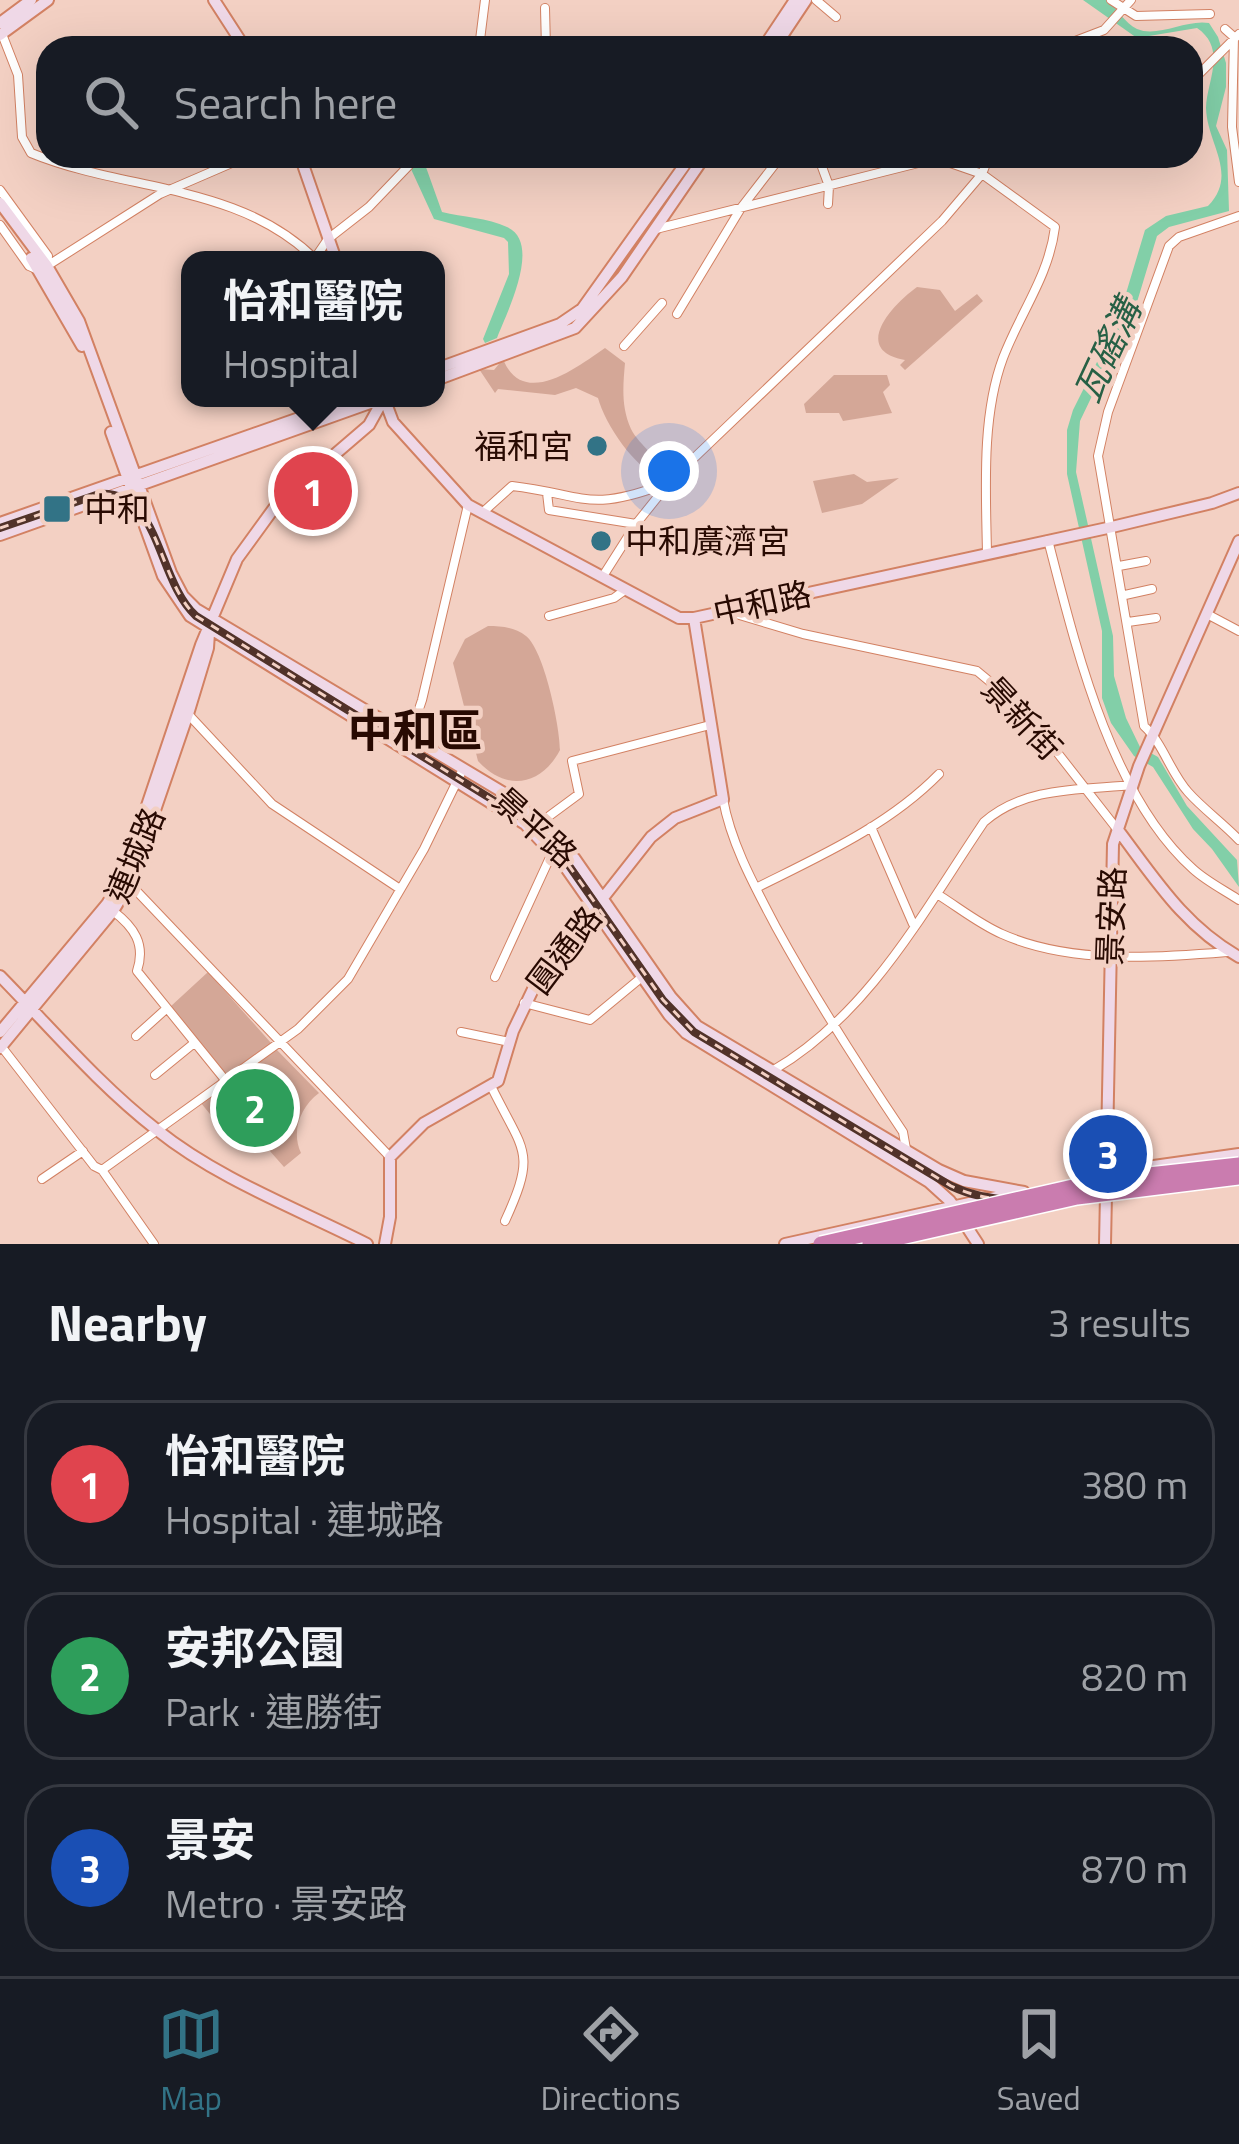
<!DOCTYPE html>
<html lang="en">
<head>
<meta charset="utf-8">
<style>
  body { margin:0; font-family:"Titillium Web","Noto Sans TC",sans-serif; background:#20242c; color:#f1f3f6 }
  .you { position:absolute; left:669px; top:471px; width:42px; height:42px; margin:-30px; border:9px solid #fff; border-radius:50%; background:#1a73e8; box-shadow:0 0 0 18px #1a73e833 }
  .badge { display:grid; place-items:center; width:78px; height:78px; border-radius:50%; background:#327386; color:#fff; font-size:39px; font-weight:700 }
  .pin { position:absolute; translate:-50% -50%; border:6px solid #fff; box-shadow:0 3px 12px #0006 }
  .popup { position:absolute; left:181px; top:251px; width:264px; height:156px; box-sizing:border-box; display:grid; place-content:center; border-radius:24px; background:#171b24; filter:drop-shadow(0 3px 9px #0005); font-size:39px; white-space:nowrap; color:#9ea1a6 }
  .popup b { font-size:45px; color:#f1f3f6 }
  .popup::after { content:''; position:absolute; left:50%; top:100%; margin-left:-24px; border:24px solid transparent; border-top-color:#171b24 }
  .list { margin:0; padding:0; list-style:none }
  h2 { display:flex; justify-content:space-between; align-items:center; height:156px; margin:0; padding:0 48px; font-size:51px }
  h2 small { font-size:39px; font-weight:400; color:#9ea1a6 }
  .list li { display:grid; grid-template-columns:78px 1fr auto; gap:36px; align-items:center; box-sizing:border-box; height:168px; margin:0 24px 24px; padding:0 24px; border:3px solid #363941; border-radius:36px }
  .list b { display:block; font-size:45px; white-space:nowrap }
  .list p { margin:0; font-size:39px; white-space:nowrap; color:#9ea1a6 }
  .list em { font-size:39px; font-style:normal; color:#9ea1a6 }
  .icon { flex:none; width:66px; height:66px; fill:none; stroke:currentColor; stroke-width:2; stroke-linecap:round; stroke-linejoin:round }
  .map { position:relative; flex:none; width:1239px; height:1244px; overflow:hidden }
  .search { position:absolute; background:#171b24; box-shadow:0 12px 48px #0002; left:36px; right:36px; top:36px; height:132px; display:flex; align-items:center; gap:30px; box-sizing:border-box; padding:0 42px; border-radius:36px; color:#9ea1a6; font-size:45px }
  .sheet { height:732px; background:#171b24 }
  nav { display:flex; justify-content:space-around; align-items:center; box-sizing:border-box; height:168px; border-top:3px solid #363941; background:#171b24; font-size:33px; color:#9ea1a6 }
  nav a { display:grid; justify-items:center; gap:6px }
  nav .on { color:#327386 }
  .map>svg:first-child { display:block }
  .green { fill:#d4a797 }
  .water { fill:#82cfa8 }
  .lines { fill:none; stroke-linecap:round; stroke-linejoin:round }
  .street-casing { stroke:#d28163; stroke-width:10 }
  .secondary-casing { stroke:#d28163; stroke-width:14 }
  .street { stroke:#fff; stroke-width:8 }
  .secondary { stroke:#efd8e7; stroke-width:10 }
  .rail-casing { stroke:#513229; stroke-width:8 }
  .rail { stroke:#f3d0c3; stroke-width:3; stroke-dasharray:9; stroke-linecap:butt }
  .highway-bridge-casing { stroke:#fff; stroke-width:18; stroke-linecap:butt }
  .highway-bridge { stroke:#ca7caf; stroke-width:15 }
  .poi-dot { fill:#327386; stroke:#f3d0c3; stroke-width:4.5 }
  .labels { text-anchor:middle; dominant-baseline:central; stroke-width:9; stroke-linejoin:round; paint-order:stroke }
  .poi-label { font-size:33px; fill:#280a02; stroke:#f3d0c3; text-anchor:start }
  .street-label { font-size:33px; fill:#280a02; stroke:#f3d0c3 }
  .water-label { font-size:36px; font-style:italic; fill:#276045; stroke:#f3d0c3 }
  .district-label { font-size:45px; font-weight:bold; fill:#280a02; stroke:#f3d0c3 }
</style>
</head>
<body>
<div class="map">
<svg width="1239" height="1244" viewBox="0 0 1239 1244">
  <rect width="100%" height="100%" fill="#f3d0c3"/>
  <path class="green" d="M917,287L940,290L955,311L977,294L983,301L905,370L900,365L905,360C850,350 893,304 917,287Z
    M605,348L625,363C623,386 621,407 631,429C640,447 661,456 660,477C635,469 605,424 598,398L576,388L555,395L498,389L495,393L479,369L494,370L503,359C523,409 576,368 605,348Z
    M834,375H887L890,385L883,392L892,413L843,421L839,413H806L804,404Z
    M854,474L867,482L899,478L862,504L822,513L813,481Z
    M488,626C501,626 515,627 526,636C544,650 560,726 560,750C541,786 506,792 478,761L453,663L465,639Z
    M208,972L271,1043L230,1074L223,1072L170,1007Z
    M276,1049L319,1093C300,1107 291,1132 301,1153L284,1167L254,1133L249,1136L233,1114L218,1124L201,1103Z"/>
  <path class="water" d="M1083,0H1107C1117,9 1125,23 1137,29C1158,38 1186,19 1209,23L1218,37L1226,63V87L1216,126L1227,150L1229,211L1169,227L1157,236L1137,302L1080,421L1076,472L1113,636L1114,676L1126,718L1140,747L1158,757L1187,806L1237,860L1239,887L1212,849L1193,829L1153,767L1134,756L1111,723L1102,698V631L1067,474V430L1073,410L1118,320L1145,230L1166,216L1208,206C1239,174 1207,144 1206,108C1206,83 1228,49 1197,28L1137,38Z
    M405,156H422L442,212C462,217 488,218 507,227C543,243 506,314 497,338L485,343L483,339L509,274L508,242L504,238L434,219Z"/>
  <g class="lines">
    <g class="street-casing">
      <path id="street" d="M816,0L836,17
        M1111,0L1136,16L1210,14
        M545,8L546,48
        M1225,29L1234,37L1232,127L1239,182
        M2,34L18,75L22,137L31,153C126,192 239,183 316,260
        M479,48L485,0
        M1057,48L1104,30L1131,0
        M1191,82L1239,34
        M818,156L829,186L828,204
        M930,156L982,174L1055,227C1049,276 1020,313 1003,358C981,417 986,492 987,554
        M0,190L48,256L47,266L160,194L248,156
        M1239,216L1179,237L1169,246L1108,412L1098,456L1144,726C1163,743 1170,772 1188,792C1203,809 1223,823 1239,840
        M0,225L29,266L36,269
        M656,229L938,158
        M315,258L328,239L369,207L418,156
        M677,314L741,208L775,164
        M624,346L662,303
        M547,493L549,510L636,524
        M482,513L512,486C582,494 588,513 662,485
        M1048,540C1075,644 1110,795 1193,869C1206,881 1224,890 1239,900
        M1119,566L1146,561
        M603,576L636,524L672,479L942,221L982,174L989,156
        M1125,595L1152,589
        M726,611L803,634L977,671L1024,710L1117,829
        M1207,614L1239,631
        M549,616L614,598L625,590
        M1128,622L1156,618
        M188,714L272,804L400,889
        M406,748L422,700L468,505
        M723,799C731,844 755,887 776,927C815,998 858,1065 903,1132L906,1149
        M537,825L579,794L572,761L710,725
        M871,827L913,924
        M128,882L390,1157
        M756,888C820,856 888,826 939,774
        M937,894C958,907 979,924 1002,934C1069,964 1155,958 1227,952
        M113,911C134,927 146,944 137,971L226,1081
        M495,977L552,853
        M524,1003L590,1020L642,977
        M461,1032L510,1042
        M136,1036L166,1009
        M1,1046L94,1166L102,1170L298,1029L348,979L424,849L463,769
        M772,1071C869,1015 923,912 984,822C1025,786 1082,790 1133,785
        M155,1075L193,1044
        M492,1088C524,1153 537,1151 505,1221
        M102,1170L154,1244
        M42,1179L83,1151"/>
    </g>
    <g class="secondary-casing">
      <path id="secondary" d="M214,0L245,48
        M0,23L31,0
        M0,35L48,0
        M763,48L795,0
        M774,48L806,0
        M300,156L336,260
        M0,203L47,266L79,321L171,573L183,596L196,609L504,793L540,823L575,859L671,997L697,1026L939,1170L964,1181L1024,1192
        M31,258L82,346
        M436,369L560,324L582,309L691,156
        M436,380L575,328L622,277L705,156
        M384,398L393,422L468,505L679,618H694L1112,527L1212,503L1239,493
        M111,432L163,576L190,616L525,824L566,868L669,1015L686,1033L929,1182L950,1201L978,1244
        M0,523L356,398
        M0,535L384,398
        M1118,830C1155,879 1184,926 1239,957
        M0,976C51,1028 99,1085 157,1130C218,1179 298,1209 367,1244
        M0,1032L107,904L123,877L201,645L237,559L277,504L369,425L384,398
        M0,1048L113,911L130,883L188,714L208,648L209,633
        M1104,1173L1239,1154
        M385,1244L390,1217V1157L424,1123L498,1081L513,1031L536,983L651,837L675,818L723,799L694,618
        M785,1244L1010,1194
        M1105,1244L1113,844L1139,766L1239,541"/>
    </g>
    <use href="#street" class="street"/>
    <use href="#secondary" class="secondary"/>
    <g class="rail-casing">
      <path id="rail" d="M0,528L99,494C161,490 156,579 196,616L530,823L565,860L663,1000L694,1032L951,1186C1009,1213 1057,1193 1117,1186C1157,1181 1198,1177 1239,1173"/>
    </g>
    <use href="#rail" class="rail"/>
    <g class="highway-bridge-casing">
      <path id="highway-bridge" d="M821,1244L1104,1180L1239,1165
        M870,1244L1077,1197L1239,1177"/>
    </g>
    <use href="#highway-bridge" class="highway-bridge"/>
  </g>
  <g class="poi-dot">
    <circle cx="597" cy="446" r="12"/>
    <rect x="42" y="494" width="30" height="30" rx="6"/>
    <circle cx="601" cy="541" r="12"/>
  </g>
  <g class="labels">
    <g class="poi-label">
      <text x="573" y="446" text-anchor="end">福和宮</text>
      <text x="84" y="509">中和</text>
      <text x="625" y="541">中和廣濟宮</text>
    </g>
    <g class="street-label">
      <text transform="translate(762 603) rotate(-12)">中和路</text>
      <text transform="translate(1022 718) rotate(47)">景新街</text>
      <text transform="translate(535 827) rotate(42)">景平路</text>
      <text transform="translate(135 855) rotate(-67)">連城路</text>
      <text transform="translate(1111 916) rotate(-88)">景安路</text>
      <text transform="translate(564 950) rotate(-53)">圓通路</text>
    </g>
    <g class="water-label">
      <text transform="translate(1107 350) rotate(-65)">瓦磘溝</text>
    </g>
    <g class="district-label">
      <text x="415" y="730">中和區</text>
    </g>
  </g>
</svg>
<div class="you"></div>
<div class="pin badge" style="left:313px;top:491px;background:#e0444e">1</div>
<div class="popup"><b>怡和醫院</b>Hospital</div>
<div class="pin badge" style="left:255px;top:1108px;background:#2e9e5b">2</div>
<div class="pin badge" style="left:1108px;top:1154px;background:#1a4fb4">3</div>
<div class="search"><svg class="icon" aria-label="search" viewBox="0 0 24 24"><circle cx="10" cy="10" r="6"/><path d="M15 15l6 6"/></svg>Search here</div>
</div>
<section class="sheet">
<h2>Nearby<small>3 results</small></h2>
<ul class="list">
<li><span class="badge" style="background:#e0444e">1</span><div><b>怡和醫院</b><p>Hospital · 連城路</p></div><em>380 m</em></li>
<li><span class="badge" style="background:#2e9e5b">2</span><div><b>安邦公園</b><p>Park · 連勝街</p></div><em>820 m</em></li>
<li><span class="badge" style="background:#1a4fb4">3</span><div><b>景安</b><p>Metro · 景安路</p></div><em>870 m</em></li>
</ul>
</section>
<nav>
<a class="on"><svg class="icon" aria-label="map" viewBox="0 0 24 24"><path d="M3 6l6-2 6 2 6-2v14l-6 2-6-2-6 2zM9 4v14M15 6v14"/></svg>Map</a>
<a><svg class="icon" aria-label="directions" viewBox="0 0 24 24"><path d="M12 3l9 9-9 9-9-9zM9 14v-3h6M13 9l2 2-2 2"/></svg>Directions</a>
<a><svg class="icon" aria-label="saved" viewBox="0 0 24 24"><path d="M7 4h10v16l-5-4-5 4z"/></svg>Saved</a>
</nav>
</body>
</html>
